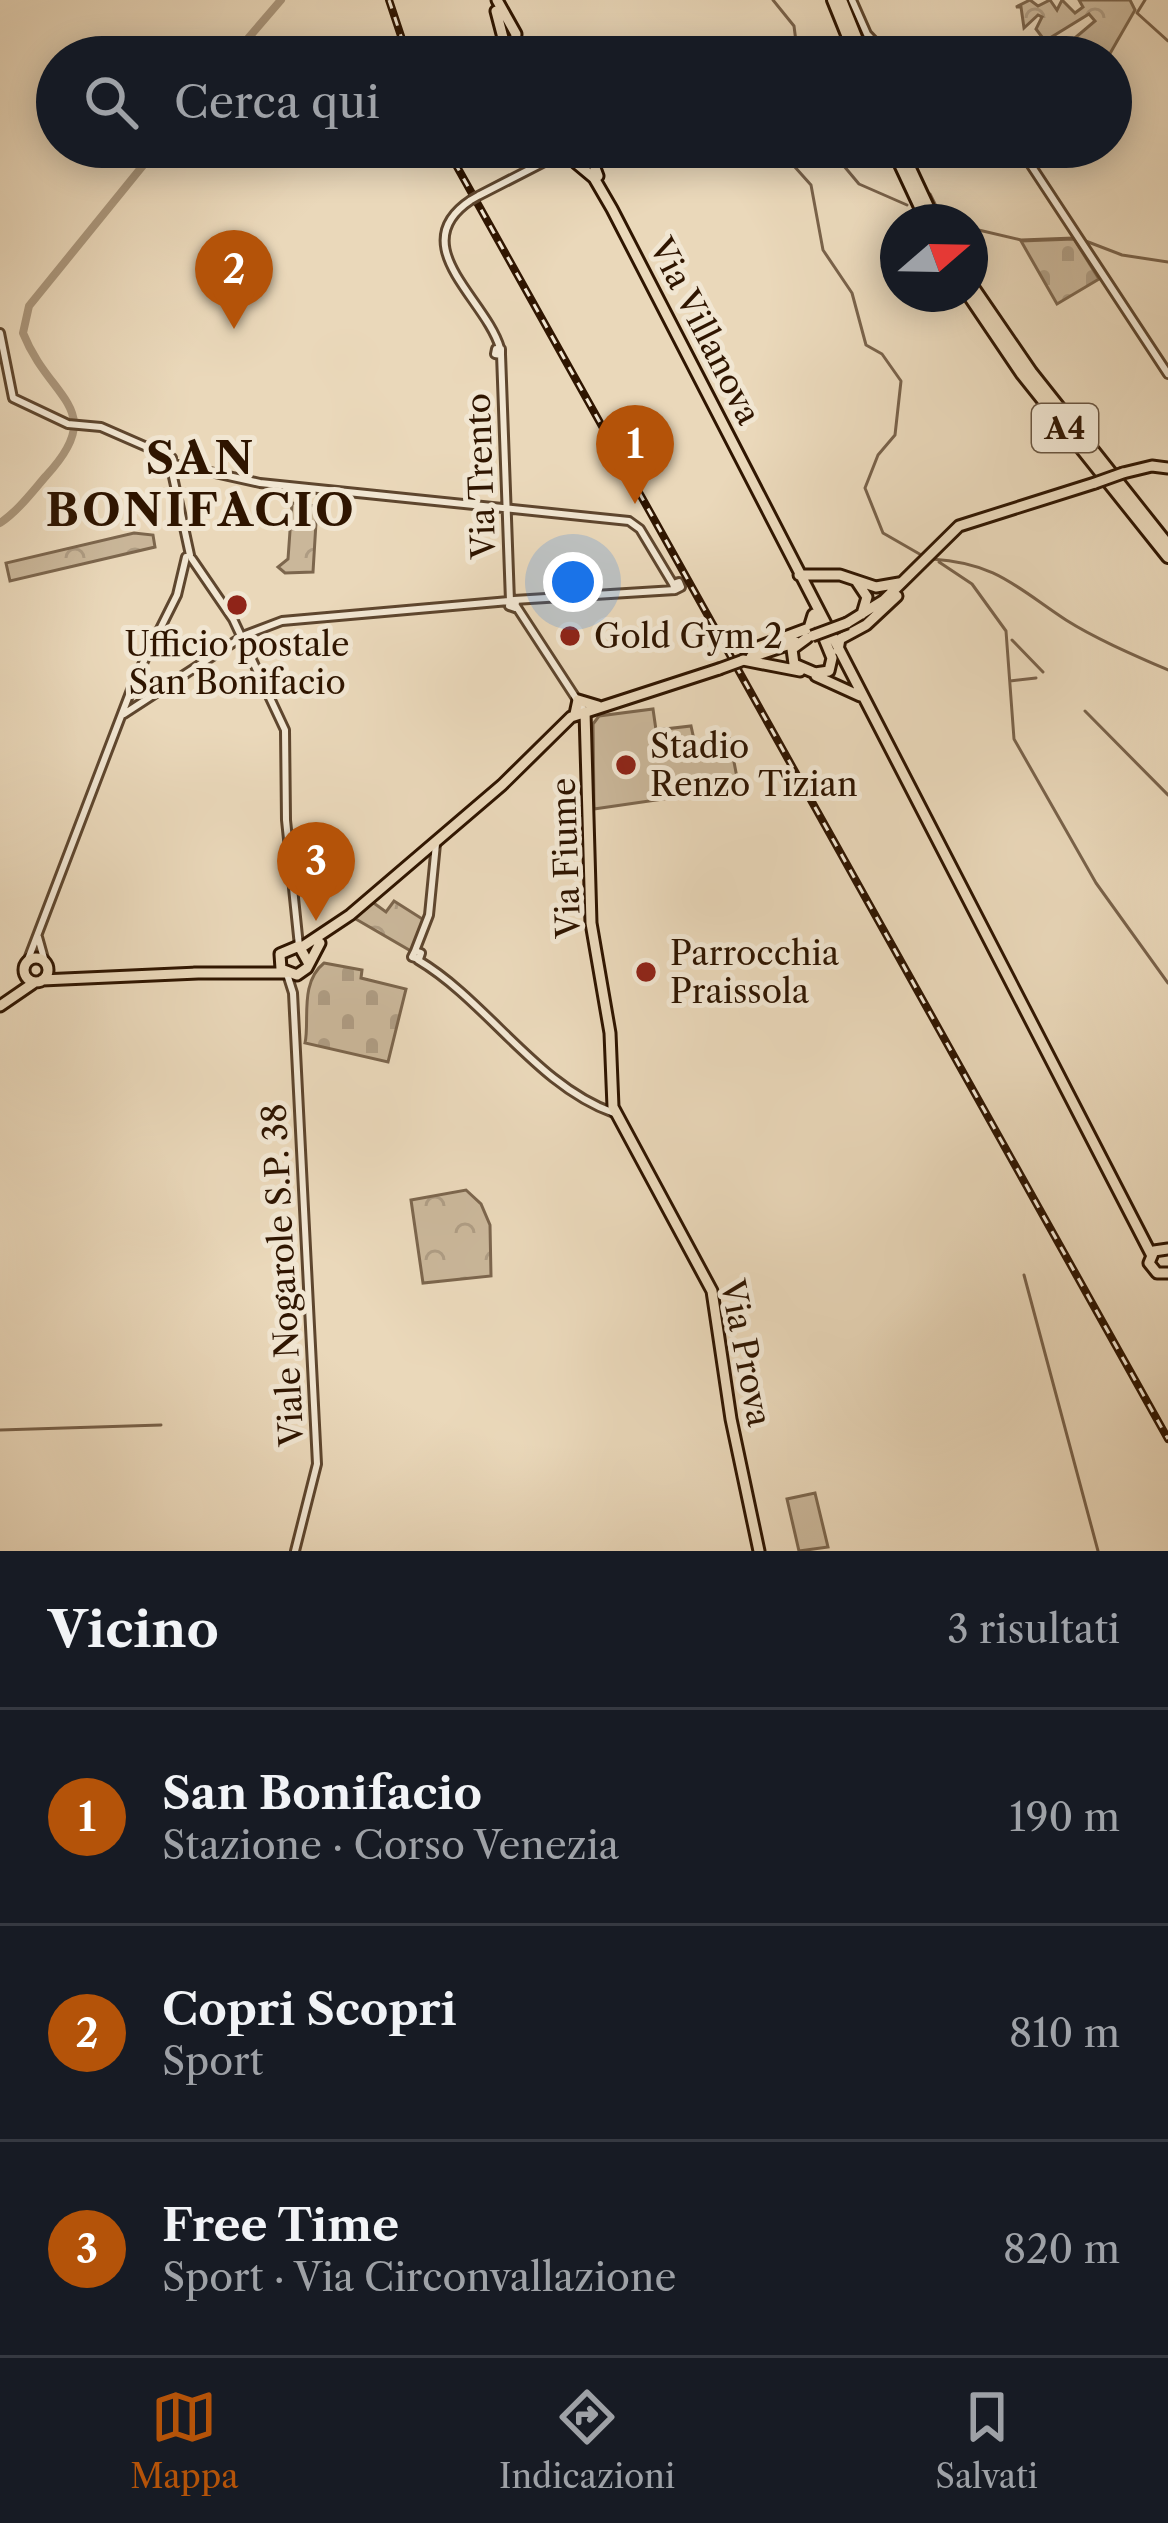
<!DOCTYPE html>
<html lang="it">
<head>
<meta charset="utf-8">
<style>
  body { margin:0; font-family:"Libre Caslon Text",serif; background:#242831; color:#f1f3f6 }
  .compass { position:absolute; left:880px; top:204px; width:108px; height:108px; border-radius:50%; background:#171b24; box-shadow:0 6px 30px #0003; rotate:70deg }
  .you { position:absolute; left:573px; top:582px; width:42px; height:42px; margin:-30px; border:9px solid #fff; border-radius:50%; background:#1a73e8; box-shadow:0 0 0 18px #1a73e833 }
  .badge { display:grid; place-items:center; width:78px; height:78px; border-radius:50%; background:#b45309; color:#fff; font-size:39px; font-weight:700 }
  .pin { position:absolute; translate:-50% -99px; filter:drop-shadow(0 3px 6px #0008) }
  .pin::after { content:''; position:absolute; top:63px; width:42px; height:36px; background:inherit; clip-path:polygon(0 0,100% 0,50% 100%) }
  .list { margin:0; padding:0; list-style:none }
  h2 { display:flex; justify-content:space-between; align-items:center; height:156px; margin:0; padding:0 48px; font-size:51px }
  h2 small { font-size:39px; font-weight:400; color:#9ea1a6 }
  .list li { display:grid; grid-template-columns:78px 1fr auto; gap:36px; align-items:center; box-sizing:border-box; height:216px; padding:0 48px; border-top:3px solid #363941 }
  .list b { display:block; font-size:45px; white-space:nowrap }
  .list p { margin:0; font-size:39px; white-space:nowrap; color:#9ea1a6 }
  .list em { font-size:39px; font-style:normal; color:#9ea1a6 }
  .icon { flex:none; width:66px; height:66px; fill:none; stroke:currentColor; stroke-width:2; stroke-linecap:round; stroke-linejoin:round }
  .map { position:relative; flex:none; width:1168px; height:1551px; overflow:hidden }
  .search { position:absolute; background:#171b24; box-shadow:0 6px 30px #0003; left:36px; right:36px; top:36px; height:132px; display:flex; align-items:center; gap:30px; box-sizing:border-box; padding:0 42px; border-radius:66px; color:#9ea1a6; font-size:45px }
  .sheet { height:804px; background:#171b24 }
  nav { display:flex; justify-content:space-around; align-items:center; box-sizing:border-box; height:168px; border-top:3px solid #363941; background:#171b24; font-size:33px; color:#9ea1a6 }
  nav a { display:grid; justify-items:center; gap:6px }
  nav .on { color:#b45309 }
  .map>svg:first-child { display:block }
  .forest { fill:url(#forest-crowns); stroke:#7c664d; stroke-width:3 }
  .cemetery { fill:url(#cemetery-stones); stroke:#7c664d; stroke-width:3 }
  .pitch { fill:#cab79a; stroke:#7c664d; stroke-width:3 }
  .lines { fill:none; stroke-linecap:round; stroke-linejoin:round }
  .stream { stroke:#79624a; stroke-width:3 }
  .river { stroke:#aa967b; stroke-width:8 }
  .minor-casing { stroke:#5e462e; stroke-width:12 }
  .major-casing { stroke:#2f1500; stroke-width:15 }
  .highway-casing { stroke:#2f1500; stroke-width:16 }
  .minor { stroke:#f1e6d2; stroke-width:6 }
  .major { stroke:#ead8ba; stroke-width:9 }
  .highway { stroke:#ead8ba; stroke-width:10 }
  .rail-casing { stroke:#2f1500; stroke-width:8 }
  .rail { stroke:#f1e6d2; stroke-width:3; stroke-dasharray:9; stroke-linecap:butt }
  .minor-bridge-casing { stroke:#5e462e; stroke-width:12; stroke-linecap:butt }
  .major-bridge-casing { stroke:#2f1500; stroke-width:15; stroke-linecap:butt }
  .minor-bridge { stroke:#f1e6d2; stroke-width:6 }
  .major-bridge { stroke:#ead8ba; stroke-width:9 }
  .poi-dot { fill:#8f2418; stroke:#f1e6d2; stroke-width:4.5 }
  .labels { text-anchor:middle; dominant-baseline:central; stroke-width:10; stroke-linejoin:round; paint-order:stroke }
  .shield { fill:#f1e6d2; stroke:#69543f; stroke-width:3 }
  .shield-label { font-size:30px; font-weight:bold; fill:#2f1500 }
  .street-label { font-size:33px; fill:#2f1500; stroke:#f1e6d2 }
  .poi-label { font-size:33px; fill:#2f1500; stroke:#f1e6d2; text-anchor:start }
  .district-label { font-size:45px; font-weight:bold; letter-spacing:3px; fill:#2f1500; stroke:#f1e6d2 }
</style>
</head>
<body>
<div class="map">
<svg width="1168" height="1551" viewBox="0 0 1168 1551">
  <defs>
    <pattern id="forest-crowns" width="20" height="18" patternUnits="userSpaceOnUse" patternTransform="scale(3)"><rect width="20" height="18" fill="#cab79a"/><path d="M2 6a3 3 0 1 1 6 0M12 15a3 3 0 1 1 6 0" fill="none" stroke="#ae9c83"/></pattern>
    <pattern id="cemetery-stones" width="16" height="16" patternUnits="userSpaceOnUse" patternTransform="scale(3)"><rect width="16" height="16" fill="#cab79a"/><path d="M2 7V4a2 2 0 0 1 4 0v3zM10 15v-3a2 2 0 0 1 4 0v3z" fill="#ae9c83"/></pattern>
  </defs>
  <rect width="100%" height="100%" fill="#ead8ba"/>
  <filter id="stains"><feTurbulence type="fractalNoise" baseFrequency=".00167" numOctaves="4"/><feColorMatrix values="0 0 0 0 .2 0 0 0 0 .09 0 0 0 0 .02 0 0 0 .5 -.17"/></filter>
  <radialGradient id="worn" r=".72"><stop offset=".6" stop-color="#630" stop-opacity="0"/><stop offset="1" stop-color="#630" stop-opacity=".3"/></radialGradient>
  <path class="forest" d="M1030,0L1038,6L1050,0L1057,10L1062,0L1075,13L1083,7L1079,0H1130L1135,10L1108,57H1062L1063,48L1095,21L1089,14L1045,41L1036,29L1042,17L1038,15L1024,28L1021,7H1016Z
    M292,503L317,506L313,572L285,573L278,567L288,559Z
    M134,533L153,535L155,547L10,581L6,563Z
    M371,901L386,912L394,901L424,920L411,951L354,918Z
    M466,1190L481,1204L490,1225L491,1276L423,1283L411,1200Z"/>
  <path class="cemetery" d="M1074,239L1099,279L1057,304L1021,241Z
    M324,963L362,970L361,978L406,989L388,1062L305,1043C310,1022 299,983 324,963Z"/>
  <path class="pitch" d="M653,709L656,730L691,726L695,744L729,736L739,788L594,809L593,724L599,716Z
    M815,1493L828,1547L799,1551L787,1499Z"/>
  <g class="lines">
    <path class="stream" d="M773,0L794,26L798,57
      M1145,0L1137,13L1168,41
      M777,147L811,185L823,250L852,293L866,345L882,354L901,381L895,435L878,455L865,488L883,533L923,556
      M828,147L859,184L907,205
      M930,194L943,220L949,222
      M970,228L1021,240L1074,238
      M1083,240L1122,255L1168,262
      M932,559C996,563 1016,587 1066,620C1096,639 1136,656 1168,670
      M939,562L972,584L1006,631L1014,739L1096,883L1168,983
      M1012,640L1043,672
      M1010,681L1036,678
      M1085,711L1168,795
      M1024,1275L1098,1551
      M0,1430L161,1425"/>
    <path class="river" d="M232,57L281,0
      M0,523C18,511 32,492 46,476C109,408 50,401 23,333L29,306L158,147"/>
    <g class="minor-casing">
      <path id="minor" d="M852,0L867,34L889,57
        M1019,147L1168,374
        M478,196L560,154
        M471,200C403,245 486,299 500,348
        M0,333L13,398L68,424L101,427L172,458
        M496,349H501V355L495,354Z
        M501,354L510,601
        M170,463L190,555
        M174,464L260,483L629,521L640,529L673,584
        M192,559L233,619L285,730L286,820L299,946
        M679,582L681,587L675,590L673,584Z
        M511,600L516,602L515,608L509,606Z
        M514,600L675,590
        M516,606L585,712
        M124,714L245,635L282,621L509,601
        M38,937L45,962
        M415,951L429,915L436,844
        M415,951L421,953L419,959L412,957Z
        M418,960C487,1001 537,1086 614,1113
        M27,962L136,677L177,595L186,557
        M287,974L293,993L317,1464L295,1551"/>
    </g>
    <g class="major-casing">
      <path id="major" d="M497,0L516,34L514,57
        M496,11L508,57
        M557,147L594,178L612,209L1151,1254
        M579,147L591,157L598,176
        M1123,473L1152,466L1168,468
        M799,575H840L876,587L899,583
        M857,582L867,597L862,614
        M847,623L884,600L959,526L1095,483
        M807,638L792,649L794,664L815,673L829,671L832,658L814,614
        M838,650L840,639L866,625L897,596
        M755,656L796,642
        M751,657L758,647L809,628L813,615
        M743,660L800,671
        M816,676L860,696
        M585,712L591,923L610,1033L613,1107L712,1291L731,1419L759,1551
        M575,714L578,700L598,706
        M302,947L350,915L502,785L571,717L719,669
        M24 970a12 12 0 1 1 24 0a12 12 0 1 1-24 0Z
        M309,964L299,946L280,954L281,969L297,975L307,968L320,943
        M194,973H285
        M42,980L198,973
        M0,1006L35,982
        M1168,1249L1154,1251L1149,1263L1157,1273H1168"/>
    </g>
    <g class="highway-casing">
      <path id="highway" d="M833,0L856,57
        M841,0L864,57
        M892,147L927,222
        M900,147L935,222
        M970,283L1031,372L1168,545
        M968,294L1022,374L1168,557"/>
    </g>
    <use href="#minor" class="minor"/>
    <use href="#major" class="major"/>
    <use href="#highway" class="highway"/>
    <g class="rail-casing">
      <path id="rail" d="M389,0L408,57
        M446,147L1168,1439"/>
    </g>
    <use href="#rail" class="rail"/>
    <g class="minor-bridge-casing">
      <path id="minor-bridge" d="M471,200L478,196"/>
    </g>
    <g class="major-bridge-casing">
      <path id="major-bridge" d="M1095,483L1123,473
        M812,636L847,623
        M719,669L741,661"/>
    </g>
    <use href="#minor-bridge" class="minor-bridge"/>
    <use href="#major-bridge" class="major-bridge"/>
  </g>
  <g class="poi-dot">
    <circle cx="237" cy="605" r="12"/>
    <circle cx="570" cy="636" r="12"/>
    <circle cx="626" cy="765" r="12"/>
    <circle cx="646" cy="972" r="12"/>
  </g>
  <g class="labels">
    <rect class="shield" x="1032" y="404" width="66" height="48" rx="9"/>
    <g class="shield-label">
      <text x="1065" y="428">A4</text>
    </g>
    <g class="street-label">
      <text transform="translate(705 331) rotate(63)">Via Villanova</text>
      <text transform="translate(481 476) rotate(-92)">Via Trento</text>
      <text transform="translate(566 858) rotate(-92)">Via Fiume</text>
      <text transform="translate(283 1275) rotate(-93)">Viale Nogarole S.P. 38</text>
      <text transform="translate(746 1353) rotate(79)">Via Prova</text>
    </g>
    <g class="poi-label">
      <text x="594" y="636">Gold Gym 2</text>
      <text x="237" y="644" text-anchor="middle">Ufficio postale<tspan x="237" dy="38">San Bonifacio</tspan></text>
      <text x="650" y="746">Stadio<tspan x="650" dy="38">Renzo Tizian</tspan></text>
      <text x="670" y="953">Parrocchia<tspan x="670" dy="38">Praissola</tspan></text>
    </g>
    <g class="district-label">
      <text x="201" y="458">SAN<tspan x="201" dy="52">BONIFACIO</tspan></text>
    </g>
  </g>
  <rect width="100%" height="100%" filter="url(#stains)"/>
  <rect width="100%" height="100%" fill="url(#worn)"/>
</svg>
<svg class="compass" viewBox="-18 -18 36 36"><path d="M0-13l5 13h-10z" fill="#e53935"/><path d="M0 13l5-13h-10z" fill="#9ea1a6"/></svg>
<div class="you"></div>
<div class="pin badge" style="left:635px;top:504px">1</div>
<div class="pin badge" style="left:234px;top:329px">2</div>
<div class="pin badge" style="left:316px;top:921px">3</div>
<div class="search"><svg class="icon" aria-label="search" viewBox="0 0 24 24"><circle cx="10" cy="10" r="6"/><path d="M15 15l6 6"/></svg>Cerca qui</div>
</div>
<section class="sheet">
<h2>Vicino<small>3 risultati</small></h2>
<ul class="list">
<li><span class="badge">1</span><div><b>San Bonifacio</b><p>Stazione · Corso Venezia</p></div><em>190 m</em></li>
<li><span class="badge">2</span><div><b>Copri Scopri</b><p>Sport</p></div><em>810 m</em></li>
<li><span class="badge">3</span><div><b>Free Time</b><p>Sport · Via Circonvallazione</p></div><em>820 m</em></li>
</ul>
</section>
<nav>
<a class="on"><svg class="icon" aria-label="map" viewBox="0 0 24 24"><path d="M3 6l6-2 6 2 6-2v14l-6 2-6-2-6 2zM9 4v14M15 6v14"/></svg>Mappa</a>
<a><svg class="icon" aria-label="directions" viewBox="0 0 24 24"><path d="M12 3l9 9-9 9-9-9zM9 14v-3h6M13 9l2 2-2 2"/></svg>Indicazioni</a>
<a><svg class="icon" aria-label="saved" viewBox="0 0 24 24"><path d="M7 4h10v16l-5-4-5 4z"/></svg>Salvati</a>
</nav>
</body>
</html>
